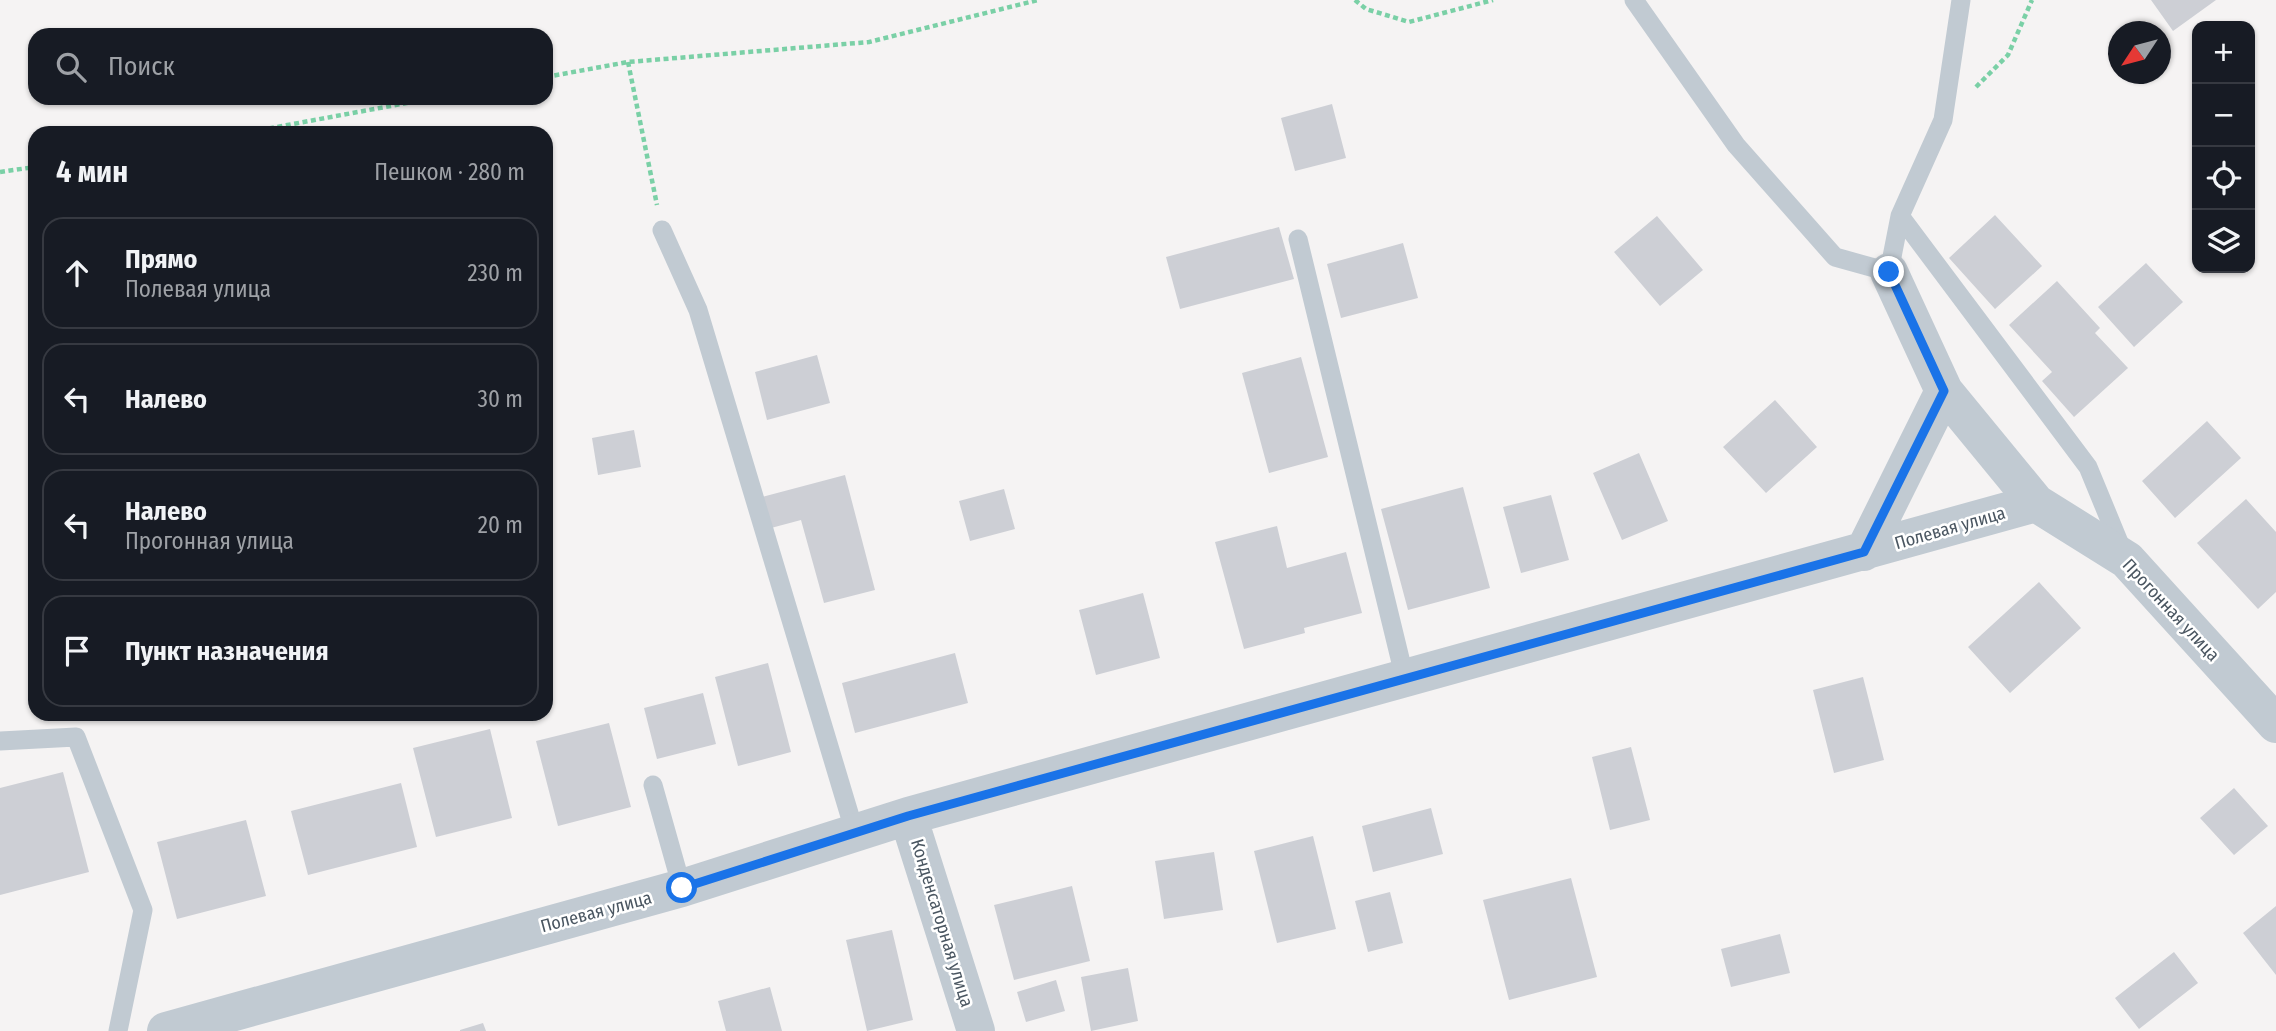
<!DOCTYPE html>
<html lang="ru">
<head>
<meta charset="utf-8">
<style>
  body { margin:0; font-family:"Fira Sans Condensed",sans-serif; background:#20242c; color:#f1f3f6 }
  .controls { position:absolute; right:21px; top:21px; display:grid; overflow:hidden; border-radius:14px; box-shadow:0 2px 5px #0004 }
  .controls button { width:63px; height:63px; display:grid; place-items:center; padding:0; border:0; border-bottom:2px solid #363941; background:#171b24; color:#f1f3f6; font:35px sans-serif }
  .compass { position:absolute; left:2108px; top:21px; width:63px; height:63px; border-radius:50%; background:#171b24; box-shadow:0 2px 5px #0004; rotate:234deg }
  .stop { position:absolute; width:21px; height:21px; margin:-16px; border:5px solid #1a73e8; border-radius:50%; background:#fff }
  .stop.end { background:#1a73e8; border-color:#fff; box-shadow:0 2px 7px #0008 }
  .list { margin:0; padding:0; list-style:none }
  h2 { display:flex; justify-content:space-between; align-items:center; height:91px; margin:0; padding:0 28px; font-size:30px }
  h2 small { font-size:23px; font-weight:400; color:#9ea1a6 }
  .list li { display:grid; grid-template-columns:46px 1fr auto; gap:21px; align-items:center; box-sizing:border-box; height:112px; margin:0 14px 14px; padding:0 14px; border:2px solid #363941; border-radius:21px }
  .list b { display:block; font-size:26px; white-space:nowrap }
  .list p { margin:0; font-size:23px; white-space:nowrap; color:#9ea1a6 }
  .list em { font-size:23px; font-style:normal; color:#9ea1a6 }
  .icon { flex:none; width:38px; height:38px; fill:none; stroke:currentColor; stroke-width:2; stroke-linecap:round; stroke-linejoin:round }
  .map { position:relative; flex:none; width:2276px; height:1031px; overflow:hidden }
  .search { position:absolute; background:#171b24; box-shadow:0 2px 5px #0004; left:28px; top:28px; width:525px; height:77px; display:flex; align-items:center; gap:18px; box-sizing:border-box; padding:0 24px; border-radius:21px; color:#9ea1a6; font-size:26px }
  .panel { position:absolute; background:#171b24; box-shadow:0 2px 5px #0004; left:28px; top:126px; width:525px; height:595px; border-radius:21px }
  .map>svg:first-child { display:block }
  .building { fill:#cdcfd5 }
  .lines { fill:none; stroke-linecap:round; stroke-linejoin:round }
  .path { stroke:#7ad0a6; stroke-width:4.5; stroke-dasharray:5 3.5; stroke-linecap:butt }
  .service { stroke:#c1cad2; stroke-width:19 }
  .minor { stroke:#c1cad2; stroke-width:38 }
  .route { stroke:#1a73e8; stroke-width:9 }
  .labels { text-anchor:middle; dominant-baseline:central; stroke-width:5; stroke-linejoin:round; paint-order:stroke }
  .street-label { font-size:18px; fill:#4a5661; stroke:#fff }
</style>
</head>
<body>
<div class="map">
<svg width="2276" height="1031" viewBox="0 0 2276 1031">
  <rect width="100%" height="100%" fill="#f5f3f3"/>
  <path class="building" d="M2151,0H2216L2173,31Z
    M1332,104L1346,158L1295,171L1281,118Z
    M1995,215L2042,266L1995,309L1949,258Z
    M1657,216L1703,270L1660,306L1614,252Z
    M1279,227L1294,279L1180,309L1166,257Z
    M1403,243L1418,298L1341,318L1327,264Z
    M2146,263L2183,302L2134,347L2098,307Z
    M2057,281L2100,328L2095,333L2128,368L2074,417L2042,381L2052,372L2009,325Z
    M817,355L830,403L767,420L755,372Z
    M1301,357L1328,457L1269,473L1242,373Z
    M1775,400L1817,447L1766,493L1723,447Z
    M2207,421L2241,458L2175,518L2142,481Z
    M634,430L641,467L598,475L592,438Z
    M1639,453L1668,521L1622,540L1593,473Z
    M845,475L875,590L824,603L801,520L771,528L762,497Z
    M1463,487L1490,588L1408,610L1381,509Z
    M1004,489L1015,529L970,541L959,501Z
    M1551,495L1569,560L1521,573L1503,507Z
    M2246,499L2276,532V592L2258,609L2197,543Z
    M1277,526L1287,568L1346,552L1362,613L1304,628L1305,633L1244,649L1215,542Z
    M2039,582L2081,628L2010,693L1968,647Z
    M1143,593L1160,658L1096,675L1079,610Z
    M955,653L968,703L855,733L842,683Z
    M768,663L791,752L738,766L715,677Z
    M1863,677L1884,760L1834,773L1813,690Z
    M703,693L716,744L657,759L644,708Z
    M609,723L631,807L558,826L536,741Z
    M490,729L512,818L436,837L413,748Z
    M1631,747L1650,820L1610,830L1592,757Z
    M63,772L89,872L0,895V788Z
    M401,783L417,847L308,875L291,811Z
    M2234,788L2268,826L2234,855L2200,818Z
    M1431,808L1443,854L1373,872L1362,826Z
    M246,820L266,896L177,919L157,842Z
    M1313,836L1336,929L1277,943L1254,851Z
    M1214,852L1223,910L1164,919L1155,861Z
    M1571,878L1597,977L1509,1000L1483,900Z
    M1072,886L1090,961L1014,980L994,905Z
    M1390,892L1403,943L1368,952L1355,901Z
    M2276,906V975L2243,933Z
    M892,930L913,1020L867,1031L846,940Z
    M1780,934L1790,973L1731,987L1721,949Z
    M2174,952L2198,983L2139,1029L2115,998Z
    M1128,968L1138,1021L1091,1031L1081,977Z
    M1056,980L1065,1011L1026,1022L1017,992Z
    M770,987L782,1031H726L718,1001Z
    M483,1023L486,1031H460V1030Z"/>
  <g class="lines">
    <path class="path" d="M1355,0L1366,9L1409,22L1493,0
      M628,62L657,205
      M546,77L628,62L869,42L1038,0
      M1976,87L2008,55L2032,0
      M244,133L434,98
      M0,172L35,167"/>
    <path class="service" d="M1634,0L1736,145L1835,257L1889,272L1900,216L1943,120L1961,0
      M1900,216L2088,467L2123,552
      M662,230L698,310L855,833
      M1298,239L1405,679
      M0,741L76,737L143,910L118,1031
      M653,785L682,888"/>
    <path class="minor" d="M1889,272L1944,391L2036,503L2127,560L2276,724
      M1864,552L1944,391
      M908,816L976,1031
      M166,1031L682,888L908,816L2036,503"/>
  </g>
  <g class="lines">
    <path class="route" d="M682,888L908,816L1864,552L1944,391L1889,272"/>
  </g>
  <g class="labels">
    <g class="street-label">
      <text transform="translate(1950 528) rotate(-16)">Полевая улица</text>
      <text transform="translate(2171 610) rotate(47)">Прогонная улица</text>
      <text transform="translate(596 912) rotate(-15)">Полевая улица</text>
      <text transform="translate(942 923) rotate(73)">Конденсаторная улица</text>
    </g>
  </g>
</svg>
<div class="controls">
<button>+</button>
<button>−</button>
<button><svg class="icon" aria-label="locate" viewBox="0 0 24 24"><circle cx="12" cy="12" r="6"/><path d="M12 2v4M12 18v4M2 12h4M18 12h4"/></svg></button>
<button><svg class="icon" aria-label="layers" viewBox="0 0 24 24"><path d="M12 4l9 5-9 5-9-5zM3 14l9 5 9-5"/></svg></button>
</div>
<svg class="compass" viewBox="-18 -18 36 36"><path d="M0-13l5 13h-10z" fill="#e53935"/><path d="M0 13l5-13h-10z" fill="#9ea1a6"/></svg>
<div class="stop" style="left:682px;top:888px"></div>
<div class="stop end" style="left:1889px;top:272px"></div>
<div class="search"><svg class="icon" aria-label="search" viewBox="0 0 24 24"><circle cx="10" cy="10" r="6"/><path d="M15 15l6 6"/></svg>Поиск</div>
<section class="panel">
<h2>4 мин<small>Пешком · 280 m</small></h2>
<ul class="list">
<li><svg class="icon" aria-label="ahead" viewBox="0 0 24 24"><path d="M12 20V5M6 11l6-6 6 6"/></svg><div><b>Прямо</b><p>Полевая улица</p></div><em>230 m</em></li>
<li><svg class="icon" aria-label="left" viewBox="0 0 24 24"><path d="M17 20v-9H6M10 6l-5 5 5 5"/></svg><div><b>Налево</b></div><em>30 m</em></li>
<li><svg class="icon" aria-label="left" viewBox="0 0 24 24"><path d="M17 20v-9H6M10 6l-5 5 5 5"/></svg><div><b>Налево</b><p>Прогонная улица</p></div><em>20 m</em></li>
<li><svg class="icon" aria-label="arrive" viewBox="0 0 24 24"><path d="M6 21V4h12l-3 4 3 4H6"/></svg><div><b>Пункт назначения</b></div></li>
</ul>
</section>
</div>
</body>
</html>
